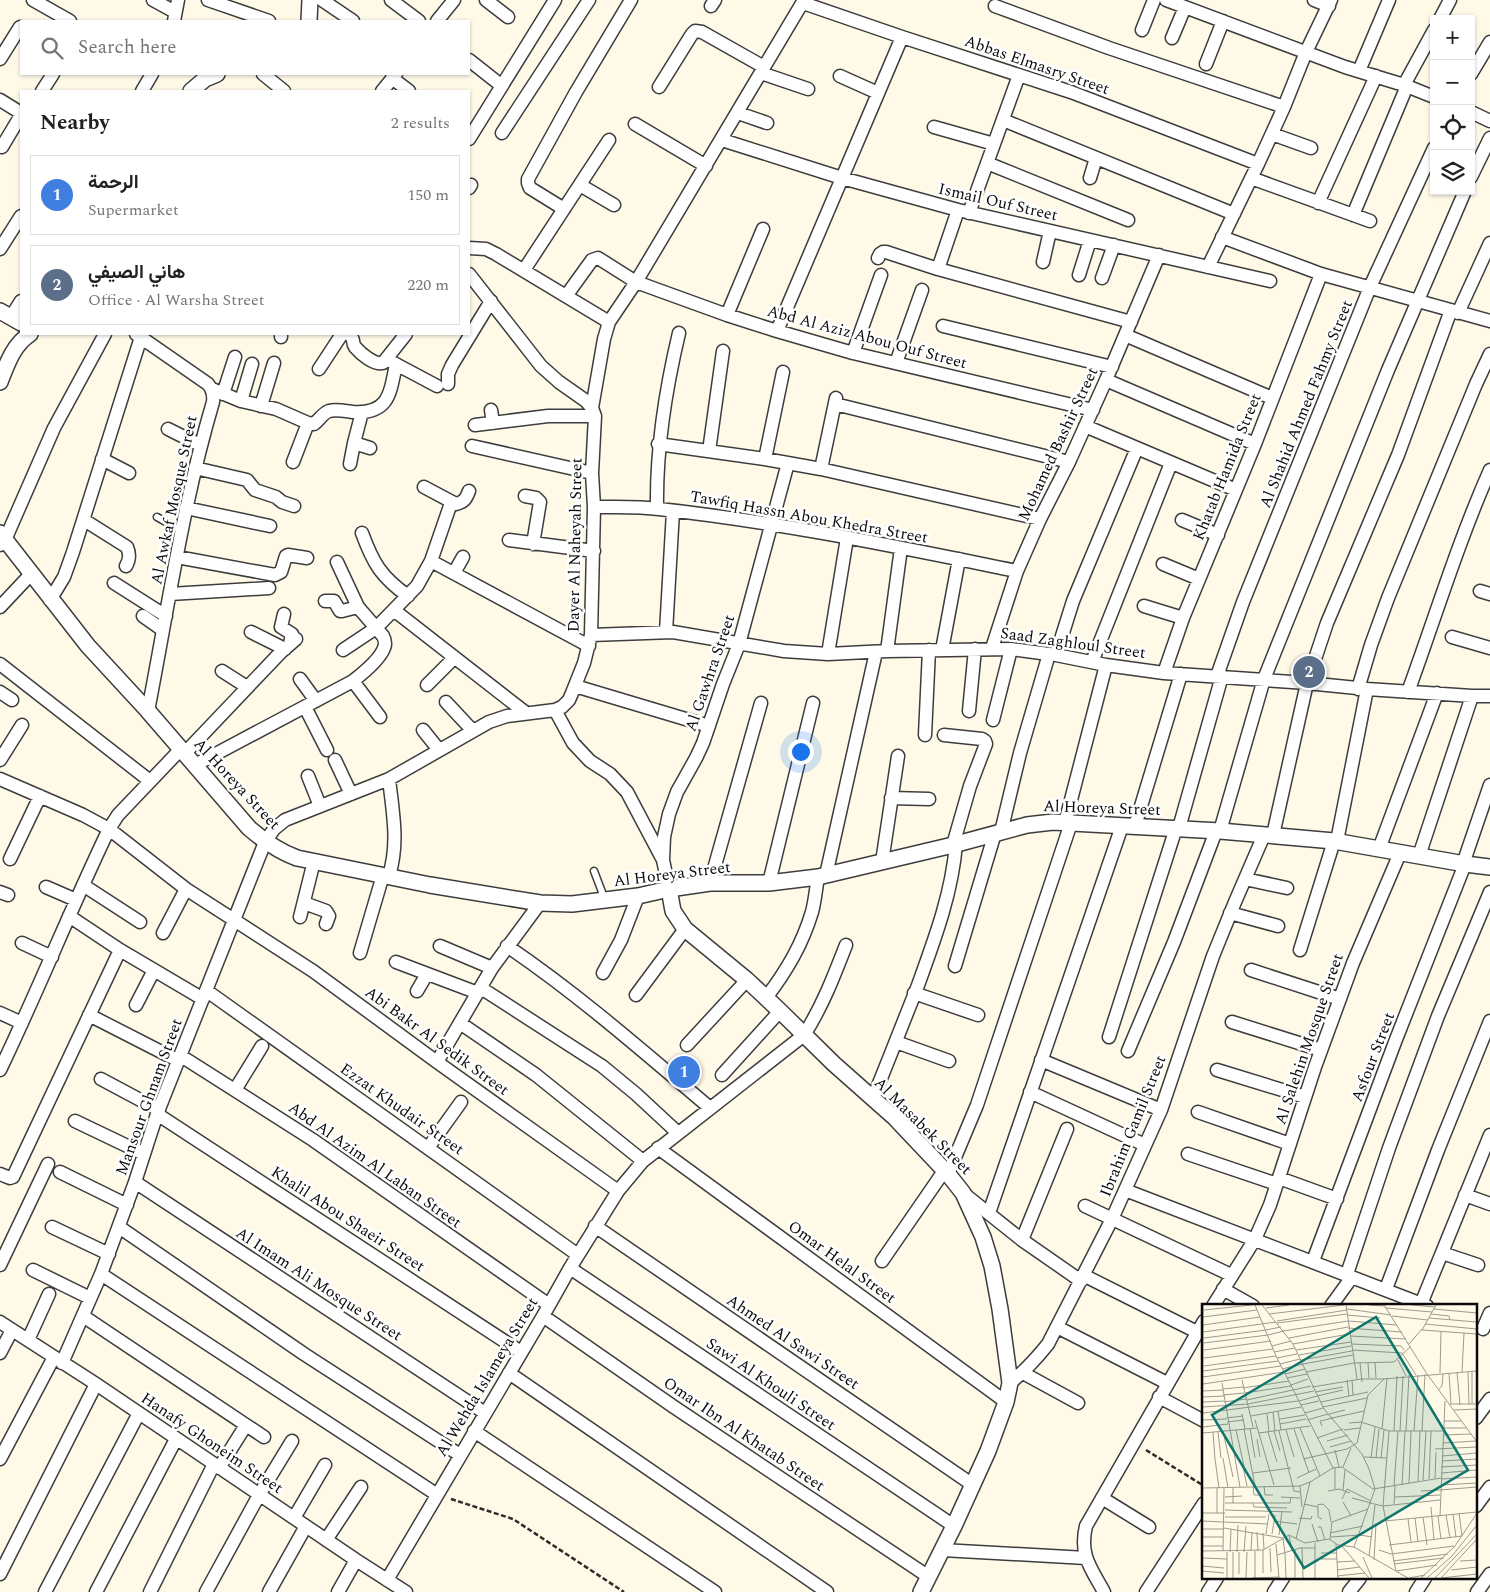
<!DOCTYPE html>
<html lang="en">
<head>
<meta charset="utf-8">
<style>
  body { margin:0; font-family:Spectral,Vazirmatn,serif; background:#f6f6f6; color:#202124 }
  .controls { position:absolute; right:15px; top:15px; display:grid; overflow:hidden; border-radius:0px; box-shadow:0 1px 4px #0004 }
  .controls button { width:45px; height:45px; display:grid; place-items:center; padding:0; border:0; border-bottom:1px solid #e0e0e0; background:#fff; color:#202124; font:25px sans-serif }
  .you { position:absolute; left:800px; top:751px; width:18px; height:18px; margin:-12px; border:4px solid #fff; border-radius:50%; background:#1a73e8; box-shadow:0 0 0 8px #1a73e833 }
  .badge { display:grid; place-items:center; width:32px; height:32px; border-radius:50%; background:#b9242f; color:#fff; font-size:16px; font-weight:700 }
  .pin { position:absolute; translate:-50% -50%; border:2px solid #fff; box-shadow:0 1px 5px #0006 }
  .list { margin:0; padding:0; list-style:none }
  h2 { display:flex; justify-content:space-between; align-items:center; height:65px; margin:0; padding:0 20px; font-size:21px }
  h2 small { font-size:16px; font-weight:400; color:#757577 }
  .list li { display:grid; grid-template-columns:32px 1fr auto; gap:15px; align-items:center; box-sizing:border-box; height:80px; margin:0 10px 10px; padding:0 10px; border:1px solid #e0e0e0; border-radius:0px }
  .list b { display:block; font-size:19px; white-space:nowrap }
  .list p { margin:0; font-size:16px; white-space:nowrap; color:#757577 }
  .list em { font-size:16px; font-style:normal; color:#757577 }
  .icon { flex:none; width:28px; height:28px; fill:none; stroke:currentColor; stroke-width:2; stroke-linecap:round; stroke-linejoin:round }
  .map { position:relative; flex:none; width:1490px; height:1592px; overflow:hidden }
  .search { position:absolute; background:#fff; box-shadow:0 1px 4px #0004; left:20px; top:20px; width:450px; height:55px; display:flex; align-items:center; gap:12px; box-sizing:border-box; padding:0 18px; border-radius:0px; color:#757577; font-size:19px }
  .panel { position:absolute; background:#fff; box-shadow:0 1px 4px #0004; left:20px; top:90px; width:450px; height:245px; border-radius:0px }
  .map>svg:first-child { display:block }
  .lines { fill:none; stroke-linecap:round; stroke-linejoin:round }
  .service-casing { stroke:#3d3d3d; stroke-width:9 }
  .minor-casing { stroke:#3d3d3d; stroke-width:15 }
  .tertiary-casing { stroke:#3d3d3d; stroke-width:18 }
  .path { stroke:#2c2c2c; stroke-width:2.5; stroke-dasharray:5 2.5; stroke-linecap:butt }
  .service { stroke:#fff; stroke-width:6 }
  .minor { stroke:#fff; stroke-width:12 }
  .tertiary { stroke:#fff; stroke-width:15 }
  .labels { text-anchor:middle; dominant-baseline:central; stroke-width:5; stroke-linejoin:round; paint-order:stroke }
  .street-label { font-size:16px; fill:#0a0a0a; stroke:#fff }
  .inset-road { fill:none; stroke:#9d9a8f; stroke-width:1 }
  .view { fill:#0f766e; fill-opacity:0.15; stroke:#0f766e; stroke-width:2.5 }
  .inset-edge { fill:none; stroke:#0a0a0a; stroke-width:2.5 }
</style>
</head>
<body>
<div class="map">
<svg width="1490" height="1592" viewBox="0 0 1490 1592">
  <rect width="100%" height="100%" fill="#fffae8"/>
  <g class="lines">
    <g class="service-casing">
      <path id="service" d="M157,517L182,531
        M594,871L605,900"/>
    </g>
    <g class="minor-casing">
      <path id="minor" d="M33,0L70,21
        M153,0L175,12
        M208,0L269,21
        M322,0L353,21
        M391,0L419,21
        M486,0L508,17
        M1166,0L1345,67L1404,85L1434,97
        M1314,0L1329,6
        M803,3L902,37L1071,92L1258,164
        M711,6L715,0
        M995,6L1109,48L1284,107
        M1440,19L1450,0
        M174,21L178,0
        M437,21L454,0
        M1142,30L1154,0
        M1172,38L1185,7
        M0,59L20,27
        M469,60L502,86
        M1206,64L1223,21
        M1359,71L1389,0
        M761,73L808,89
        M263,74L284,91
        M1471,74L1490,42
        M840,76L878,93
        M392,78L409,91
        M1404,85L1434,30
        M659,87L692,34L695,31L702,32L764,67
        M42,91L53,74
        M142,91L152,74
        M382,91L396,74
        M0,100L21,113
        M1471,112L1490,121
        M738,113L767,123
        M1003,120L1234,214
        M635,124L706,166
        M934,127L994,144
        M502,133L589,0
        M1272,134L1311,148
        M469,139L555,0
        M722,140L842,178L958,210L1270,281
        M2,147L21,115
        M987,163L1128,220
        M1471,177L1490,138
        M1090,178L1096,158
        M1251,178L1370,221
        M580,185L614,205
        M469,188L471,185
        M1318,203L1376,76
        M564,209L530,188L528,183V179L576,92L631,0
        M969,213L1019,75
        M1353,215L1407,86
        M1222,237L1321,274L1490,321
        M469,248L486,249L496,254L609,322
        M0,249L21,216
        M878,258L880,254L883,252H886L938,269L1131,322
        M1043,262L1050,231
        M1208,267L1258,164L1284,107L1306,52L1331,0
        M938,269L958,210
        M524,270L609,140
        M1079,275L1090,240
        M1102,278L1114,245
        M566,296L592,260L598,258L636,282L727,315L777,331L853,353L1093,410
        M1458,313L1490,243
        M727,315L763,229
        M11,317L21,301
        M943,326L1112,367
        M777,331L902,37
        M136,334L208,384C213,390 214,395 213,402C183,503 168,608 148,711
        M348,334C356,339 351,341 355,347C361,354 374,365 383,363L406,334
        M1125,335L1272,398
        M281,337V334
        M853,353L881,275
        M390,361L437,386
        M896,363L922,290
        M319,369L342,334
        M1106,380L1255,444
        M448,384V374L452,365L491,301
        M212,389L241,401L276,409L308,423L314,424C319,420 323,413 329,411C336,409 345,411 353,412C389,414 390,394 396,364
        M223,394L235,357
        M241,401L252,364
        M835,404L1069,462
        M261,406L274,363
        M592,408L604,339L609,322L636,282L804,0
        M491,410L493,423
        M362,412L354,443L370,448
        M475,425L548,416H595
        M1085,426L1236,490
        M168,429L200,445
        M658,444L765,459L821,469L1040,519
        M472,446L592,473
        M709,451L723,351
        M102,459L129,473
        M765,459L783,372
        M293,462L308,423
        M350,464L354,443
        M195,468L247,480L255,490L276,497L282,502L294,506
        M821,469L836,398
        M424,487L456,504C464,502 466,499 469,491
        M525,496L536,498L540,502L533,544
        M594,507C616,507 638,506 659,509C779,522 898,547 1017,571
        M186,508L270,526
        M657,508C656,448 665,392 679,333
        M84,520L127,547C130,554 130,559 126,566
        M1182,520L1218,535
        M362,533C373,563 381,577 408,596
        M509,540L594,551
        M0,545L5,540L54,428L105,334
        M177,557L275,575L281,572L286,556L288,555L307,558
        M431,561L589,646
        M1163,564L1199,579
        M454,573L463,557
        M114,583L166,616
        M1480,591L1490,594
        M170,594L269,588
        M50,600L64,577L73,552L141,337
        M325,601H334L340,611H342L358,607
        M1144,606L1183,618
        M0,607L31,574
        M395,611L526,713
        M284,614L281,627L292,634L290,644
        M143,616L163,630
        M251,632L285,649
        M666,632L673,511
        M591,635L673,632L784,651L828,654L887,651L1011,649L1056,655L1106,665L1164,673L1307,683L1367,689L1472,696H1490
        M1452,637L1490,648
        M992,648L1017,571L1040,519L1069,462L1106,380L1159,255
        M343,650L376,628L417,586L431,561L451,503
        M942,650L959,559
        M887,651L901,548
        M828,654L847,538
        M1056,655L1073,601L1137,448
        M1092,662L1171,463
        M0,664L150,781
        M222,671L247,687
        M1164,673L1183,618L1255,444L1321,274
        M1217,676L1243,602L1370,287L1434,148
        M300,679L316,701
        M353,681L380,717
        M427,685L454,658
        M575,686L709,726
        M1358,689L1371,645L1388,598L1476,384L1490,354
        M0,692L12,700
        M1408,692C1435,618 1458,542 1490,470
        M446,702L473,731
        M305,707L327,750
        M555,710L573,743L590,761L610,774L627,792L663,860
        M969,711L975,649
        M993,720L1011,649
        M423,730L439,750
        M925,735L929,650
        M944,735L982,739L985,741L986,744L970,786L953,845
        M185,753L281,652L296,639
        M0,760L22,725
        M335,760L351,794
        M195,765L353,681C362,674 380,659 384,648C386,644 385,640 383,636L358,607L337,562
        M308,776L320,806
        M0,779L83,815L109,829L186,889L313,971L437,1062L618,1191
        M891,798L929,799
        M1065,823L1106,665
        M1135,826L1181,674
        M1179,828L1222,676
        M1220,831L1264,679L1388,370L1465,191
        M1001,832L1020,753L1049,654
        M1273,835L1307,683L1327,623L1398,455L1451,310
        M1337,841L1367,689
        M1379,849L1437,693
        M1419,856L1472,696
        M10,859L40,796
        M882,862L898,756
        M1463,864L1490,785
        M826,875L876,652
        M389,876C399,843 393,814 389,779
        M1245,879L1287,888
        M710,883L761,703
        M769,883L813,703
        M83,885L140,922
        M46,887L76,900
        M669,889L663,860L664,837L669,814L677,792L696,758L703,743L723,684L739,644L788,463
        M0,892L8,895
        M304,903L326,911L329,916L326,924
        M1230,913L1278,926
        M69,916L120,950L203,999
        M300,917L314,861
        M163,933L186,889
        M22,943L52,957
        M440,946L492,968
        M507,946C579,995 644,1052 710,1108
        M1300,950L1334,841
        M360,953L383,875
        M396,962L478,993
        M955,966L995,833
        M1251,970L1340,999
        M603,973L621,940L638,896
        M481,988L602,1066L636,1094L678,1133
        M207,991L578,1255
        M417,991L427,974
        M914,993L978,1015
        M636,995L685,929
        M766,998C787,970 802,945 812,912C815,901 816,888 818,877
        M136,1005L154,970
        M0,1013L22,1023
        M89,1015L179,1061
        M1232,1022L1321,1050
        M460,1023L536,1075L643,1161
        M1109,1037L1176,828
        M896,1042L949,1061
        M687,1045L747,980
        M1128,1051L1174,942L1216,831
        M181,1056L313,1140L549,1305
        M1041,1060L1161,1110
        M437,1062L492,968L540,903
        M0,1070C38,991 71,908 109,829L118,815L181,749
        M1217,1070L1305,1097
        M722,1075L780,1011
        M101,1079L159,1110
        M235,1090L262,1046
        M1030,1092L1145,1145
        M873,1098C888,1062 902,1025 917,988C934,941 952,894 956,844
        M1198,1112L1290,1144
        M157,1114L521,1352
        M75,1121L144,1154
        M428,1148L461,1102
        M658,1148L1006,1402
        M1188,1154L1277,1184
        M60,1172L127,1205
        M0,1174L10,1178L13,1177L120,950
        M948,1174L977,1105L1071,823
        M1279,1178L1337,1199
        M135,1182L485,1413
        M1125,1190L1427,1306
        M963,1193L1022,1240L1081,1281
        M1465,1195L1490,1204
        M1085,1206L1231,1275
        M989,1213L1122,826
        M595,1226L973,1485
        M52,1227L109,1254
        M119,1227L304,1354L460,1455
        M1022,1240L1067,1129
        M1442,1253L1478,1265
        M882,1261L944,1171
        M1313,1261L1395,1042L1465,864
        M0,1265L48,1164
        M570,1268L954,1526
        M33,1270L90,1298
        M101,1274L436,1494
        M1347,1274L1389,1148L1438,1016L1490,892
        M1083,1275L1197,1332
        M1223,1289L1253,1306
        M1386,1289L1438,1150L1490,1021
        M1421,1304L1490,1135
        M1213,1306L1255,1239L1270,1205L1315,1067L1353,963L1400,853
        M1331,1306L1352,1277
        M83,1316L264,1437
        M543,1316L674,1407L929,1577
        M0,1322L96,1384L356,1560L406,1592
        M1057,1327L1167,1383
        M1483,1329L1490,1313
        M28,1340L49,1294
        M0,1353L12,1330
        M62,1363L101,1274L135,1182L157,1114L265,842L274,829L285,820L389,779L489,722L507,716L555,710L562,707L569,700L572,693L584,663L591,635L594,507L592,473L595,416L592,408L586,401L559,382L541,366L469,274
        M509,1373L827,1592
        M1023,1373L1078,1403
        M1010,1383C1025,1371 1036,1359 1048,1344L1112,1219L1161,1110L1213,956L1235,902L1264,835
        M1159,1397L1204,1421
        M1476,1418L1490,1399
        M474,1431L715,1592
        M0,1459L54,1357
        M219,1468L246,1425
        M1102,1498L1149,1527
        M1476,1506L1490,1487
        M294,1518L325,1465
        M326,1540L361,1487
        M942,1550L1086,1558
        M0,1574L96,1384
        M387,1580L543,1316L570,1268L618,1191L643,1161L804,1035C822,1007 834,976 846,945
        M45,1592L139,1413
        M96,1592L176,1439
        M150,1592L214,1464
        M206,1592L259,1495L292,1441
        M269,1592L306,1526
        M338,1592L356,1560
        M1104,1592C1091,1568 1079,1555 1086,1526L1204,1321
        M1146,1592L1204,1503
        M1208,1592L1217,1578
        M1274,1592L1283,1578
        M1349,1592L1360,1578
        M1416,1592L1425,1578
        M1477,1592L1490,1574"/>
    </g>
    <g class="tertiary-casing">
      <path id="tertiary" d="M309,21L310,0
        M191,91L205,79L217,74
        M0,311L21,323
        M0,382C7,364 13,345 30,334
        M0,533L88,646L148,711L249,828C264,841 278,851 297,858L430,885L540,903L572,904L638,896L669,889L710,883H769L818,877L953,845L1027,825L1053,822L1220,831L1334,841L1465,864L1490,867
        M669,889L673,911L685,929L747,980L780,1011L834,1064L895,1118L948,1174L963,1193L983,1237L992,1266L1000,1309L1010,1383L1006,1402L988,1451L954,1526L921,1592"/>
    </g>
    <path class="path" d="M1146,1450L1204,1486
      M451,1499L513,1519L624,1592"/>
    <use href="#service" class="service"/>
    <use href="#minor" class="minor"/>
    <use href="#tertiary" class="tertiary"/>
  </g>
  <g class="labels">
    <g class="street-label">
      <text transform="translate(1037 65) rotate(19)">Abbas Elmasry Street</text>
      <text transform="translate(998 202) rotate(13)">Ismail Ouf Street</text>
      <text transform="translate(867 337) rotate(15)">Abd Al Aziz Abou Ouf Street</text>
      <text transform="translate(1306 404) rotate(-68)">Al Shahid Ahmed Fahmy Street</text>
      <text transform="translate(1058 444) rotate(-65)">Mohamed Bashir Street</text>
      <text transform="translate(1227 467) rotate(-68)">Khatab Hamida Street</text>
      <text transform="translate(174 500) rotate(-78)">Al Awkaf Mosque Street</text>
      <text transform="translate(809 517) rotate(10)">Tawfiq Hassn Abou Khedra Street</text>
      <text transform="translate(575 545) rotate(-89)">Dayer Al Naheyah Street</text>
      <text transform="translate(1073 643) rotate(8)">Saad Zaghloul Street</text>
      <text transform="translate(710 673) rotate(-71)">Al Gawhra Street</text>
      <text transform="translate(237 784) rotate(47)">Al Horeya Street</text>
      <text transform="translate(1102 808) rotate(2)">Al Horeya Street</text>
      <text transform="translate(672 874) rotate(-7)">Al Horeya Street</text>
      <text transform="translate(1309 1039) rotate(-71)">Al Salehin Mosque Street</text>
      <text transform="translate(437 1041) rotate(36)">Abi Bakr Al Sedik Street</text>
      <text transform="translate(1373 1057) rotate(-69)">Asfour Street</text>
      <text transform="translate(149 1097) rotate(-70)">Mansour Ghnam Street</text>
      <text transform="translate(402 1109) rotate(35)">Ezzat Khudair Street</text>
      <text transform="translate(923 1126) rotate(45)">Al Masabek Street</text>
      <text transform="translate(1133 1126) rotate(-68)">Ibrahim Gamil Street</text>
      <text transform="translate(375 1165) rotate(35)">Abd Al Azim Al Laban Street</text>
      <text transform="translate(348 1219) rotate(33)">Khalil Abou Shaeir Street</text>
      <text transform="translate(842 1262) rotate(36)">Omar Helal Street</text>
      <text transform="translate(319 1284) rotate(33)">Al Imam Ali Mosque Street</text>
      <text transform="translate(793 1342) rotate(34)">Ahmed Al Sawi Street</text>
      <text transform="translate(487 1377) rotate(-59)">Al Wehda Islameya Street</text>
      <text transform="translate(771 1384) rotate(34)">Sawi Al Khouli Street</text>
      <text transform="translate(744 1434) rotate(34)">Omar Ibn Al Khatab Street</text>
      <text transform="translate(212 1443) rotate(34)">Hanafy Ghoneim Street</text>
    </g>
  </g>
  <g transform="translate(1202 1304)">
    <rect width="275" height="275" fill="#fffae8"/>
    <path class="inset-road" d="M53,1L74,52L131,164M60,1L91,40L122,105L160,150L167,165L173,185L152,243M144,1L155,75M167,1L183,2M182,1L225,70L275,138M210,1L233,3M234,1L220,26L275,30M64,4L87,1M184,4L230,8M145,5L189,11M232,5L275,9M2,6L50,1M67,10L142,1M229,10L247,12L248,16M145,11L178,14M190,12L226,16M1,13L55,6M227,14L275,18M75,17L145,6M146,17L195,21M75,19L145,10M223,20L275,25M1,21L58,13M146,24L200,28M64,26L79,23M81,27L146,17M1,28L74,18M66,31L82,27M148,32L204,35M2,34L64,26M87,34L146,23M2,39L66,31M91,40L147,30M149,40L199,42L202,46M207,40L220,25M70,42L89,37M2,46L69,37M94,46L149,38M150,46L200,49M72,48L93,44M200,49L214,71M97,51L149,42M2,54L71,45M75,54L95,50M99,56L150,47M196,56L204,72M158,59L160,78M166,59L167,74M173,59L174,74M78,60L98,55M101,60L151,51M2,62L74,52M80,65L101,60M1,67L76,57M104,68L152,59L192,58L208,43M255,68L258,101M260,68L262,29M266,68L267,101M270,68V100M238,69L239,27M247,69L249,100M83,70L103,65M1,73L79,62M85,74L105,70M40,76L51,123M145,76L147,92M150,76L151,91M20,79L38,183M1,80L82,68M89,81L106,75M110,83L159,75H182M41,84L87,77M21,85L41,83M236,86L240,82L241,70M1,87L21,86M113,88L141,83M43,89L89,82M21,91L42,89M115,92L141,86M1,93L22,92M45,96L109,82M97,97L115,92M1,98L22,97M22,98L44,95M119,98L166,88M248,100H275M99,101L117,97M1,103L46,100L112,87M121,103L165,94M252,106L275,105M76,107L79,126M71,108L73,127M1,109L96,97M103,109L121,104M40,110L43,125M65,110L67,128M127,110L143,106M49,112L99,103M24,114L41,112M130,114L162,107M78,115L103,111M1,116L24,115M53,116L72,181M105,116L126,110M242,117H259M25,118L42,116M147,119L159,118L187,127H241M78,120L104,115M120,122L118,117L131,114M1,123L26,120M48,124L53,154M98,124L118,172M241,124H264M42,125L53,182M92,125L107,169M180,125L185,74M34,126L42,162M84,126L92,153M142,126L158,124M21,127L31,173M72,127L78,147M77,127L92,187L98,188M187,127L181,202L194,267M192,127L195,72M198,127L201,72M204,127L207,71M212,127L216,71M220,127L223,70M11,128L13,155M16,128L19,154M66,128L75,158M1,129L55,124M57,129L108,122M241,131L269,130M115,134L141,125M55,135L58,153M125,137L146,131M241,139L274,137M128,143L149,137M233,145L275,143M133,146L137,163M240,152L275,149M162,153L185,154M21,154L26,184M169,154L173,123M174,154L177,125M179,154L182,126M13,155L17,184M101,155L145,145L155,139L166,91L182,75L275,67M240,157L275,155M41,163L45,182M141,163L149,144M239,163L275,161M133,164V185M51,169L89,164M239,169L275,166M95,174L114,165M233,174L234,148M227,175L229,127M239,175L275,173M221,176L224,127M216,177L218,127M207,179L209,127M200,181L203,127M239,181L275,179M51,182L52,191H59M62,182L63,191H71M98,182L100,203M192,182L196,127M0,183L1,1M31,183V199M0,184L98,182L108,178M0,184V211M141,186L143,166M238,186L275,183M126,187L137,185L148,189M219,187L238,186M23,193L40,192M79,193L98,194M193,193L238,191M150,194L169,199M140,195L145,185L169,197M141,198L149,212M23,199H88L89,193M51,199L52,203L85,204M168,199L181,202L238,196M102,200L116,203V213L120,215M192,200L193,182M115,201L121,200L127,206L129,218M229,203L232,236M23,206L90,208M0,209H23M15,209V184M251,210L254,233M244,211L248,234M236,212L239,235M238,212L243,97M23,213H64M221,213L225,241M97,214L109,215L110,212M213,214L216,238M206,215L209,238M0,217L66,220M72,217L95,220M183,217L275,208M110,220L116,238M116,223H119L123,236M22,224L81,234M0,225H22M55,228L56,247M61,229L62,245M128,229L161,222M64,230L67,210M70,230L73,211M77,231L80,207M87,231L90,247M0,233H21M129,233L158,231L170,233M81,234L83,249M94,235L108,178L131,164L140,163L171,185L239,174M128,235L130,218L166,205M74,240L77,274M134,240L136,274M139,241L167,274M187,241L260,232L257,209M0,242H21M68,244L69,268M100,244L101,274M61,246V269M93,246V274M177,246L189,250L252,242M0,247L61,246L87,231L103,239L127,235L136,241L152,243L206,274M21,247L22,184M49,247L50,228M53,247V274M28,248L29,225M35,248L36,221M37,248V270M42,248L44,222M83,249L84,274M119,249H135M75,251L98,244H113M167,252L173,201M161,253L170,274M0,254L25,255M119,255H135M172,256L174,220M191,257L246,250M258,257L275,256M135,258L153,257M192,260L242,254M0,262L22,264M135,266L158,263M249,266L275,263M0,267L22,269M194,267L235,261M135,272L163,269M25,274V248M31,274V248M44,274L45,248M50,274L77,273M113,274V239M207,274L223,271M219,274L253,242L275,209M225,274L250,252L275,221M233,274L275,230M239,274L275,235M239,274L275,270"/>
    <path class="view" d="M174,13L266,166L102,264L10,111Z"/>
    <rect width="275" height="275" class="inset-edge"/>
  </g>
</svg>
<div class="controls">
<button>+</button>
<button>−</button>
<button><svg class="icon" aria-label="locate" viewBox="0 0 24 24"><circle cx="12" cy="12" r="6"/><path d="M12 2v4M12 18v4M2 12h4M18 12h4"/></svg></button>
<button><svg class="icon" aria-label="layers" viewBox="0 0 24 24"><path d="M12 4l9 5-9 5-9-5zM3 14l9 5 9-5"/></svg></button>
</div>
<div class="you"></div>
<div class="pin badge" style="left:684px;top:1072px;background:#3f7fe0">1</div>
<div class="pin badge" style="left:1309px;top:672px;background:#5c6f8a">2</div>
<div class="search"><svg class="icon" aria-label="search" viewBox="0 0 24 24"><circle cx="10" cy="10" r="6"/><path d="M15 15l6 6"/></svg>Search here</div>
<section class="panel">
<h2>Nearby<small>2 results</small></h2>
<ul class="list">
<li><span class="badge" style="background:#3f7fe0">1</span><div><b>الرحمة</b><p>Supermarket</p></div><em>150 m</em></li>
<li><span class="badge" style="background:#5c6f8a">2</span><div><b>هاني الصيفي</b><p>Office · Al Warsha Street</p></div><em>220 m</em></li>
</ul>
</section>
</div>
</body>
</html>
